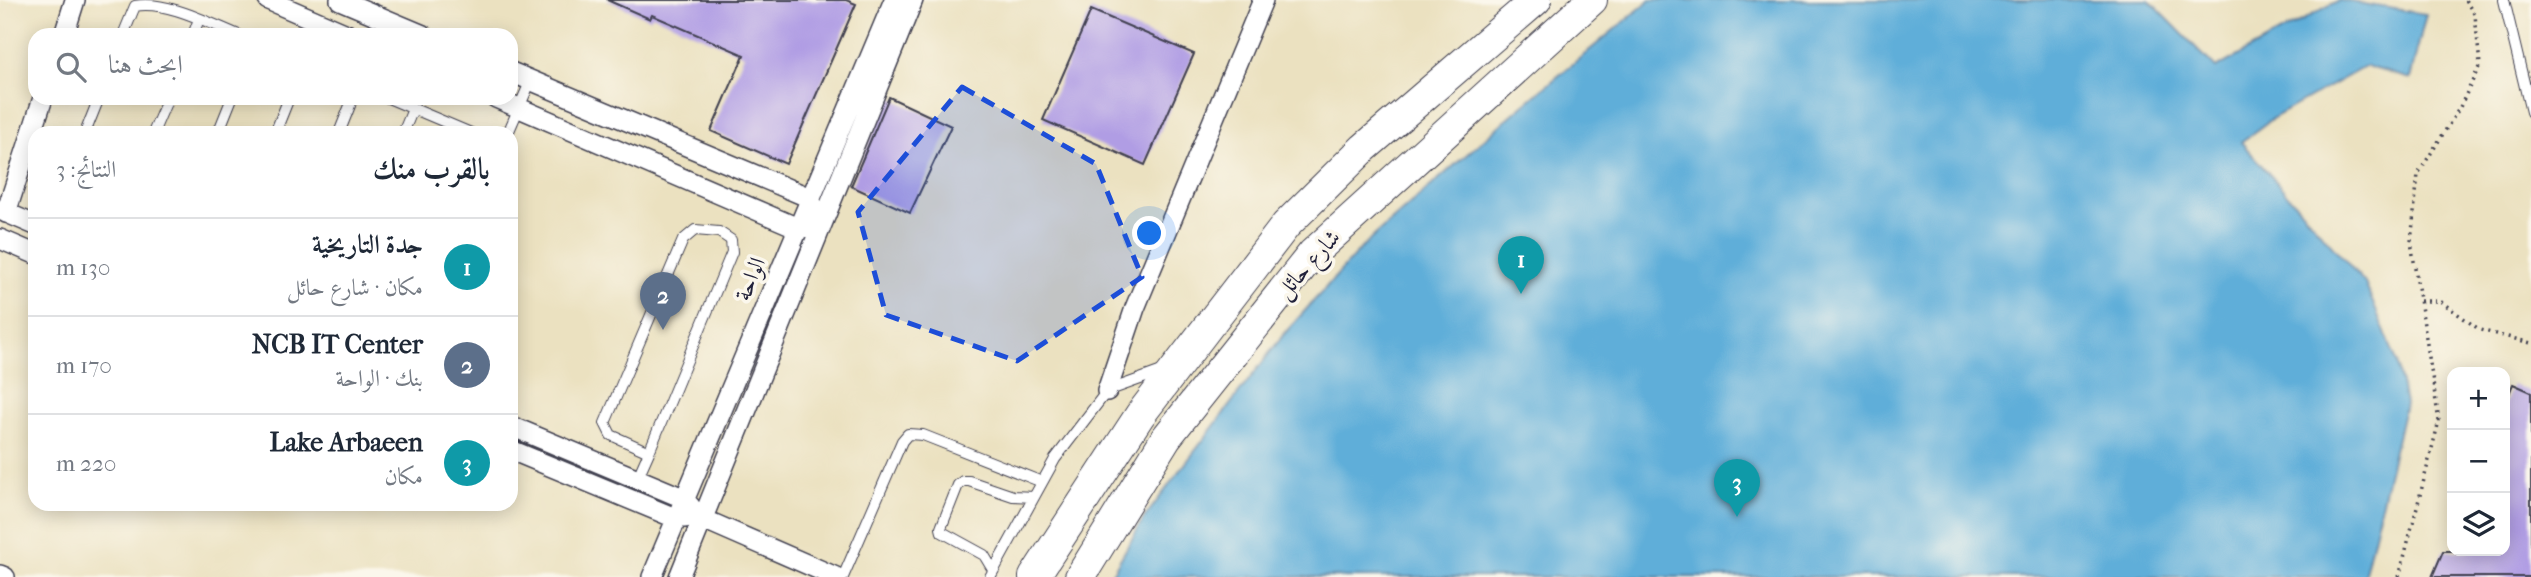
<!DOCTYPE html>
<html lang="ar">
<head>
<meta charset="utf-8">
<style>
  body { margin:0; font-family:"IM FELL French Canon",Amiri,serif; background:#f6f6f7; color:#1f2937; direction:rtl }
  .controls { position:absolute; right:21px; bottom:21px; display:grid; overflow:hidden; border-radius:14px; box-shadow:0 4px 18px #0003 }
  .controls button { width:63px; height:63px; display:grid; place-items:center; padding:0; border:0; border-bottom:2px solid #e0e1e3; background:#fff; color:#1f2937; font:35px sans-serif }
  .you { position:absolute; left:1150px; top:234px; width:24px; height:24px; margin:-18px; border:5px solid #fff; border-radius:50%; background:#1a73e8; box-shadow:0 0 0 10px #1a73e833 }
  .badge { display:grid; place-items:center; width:46px; height:46px; border-radius:50%; background:#1a73e8; color:#fff; font-size:23px; font-weight:700 }
  .pin { position:absolute; translate:-50% -58px; filter:drop-shadow(0 2px 4px #0008) }
  .pin::after { content:''; position:absolute; top:37px; width:24px; height:21px; background:inherit; clip-path:polygon(0 0,100% 0,50% 100%) }
  .list { margin:0; padding:0; list-style:none }
  h2 { display:flex; justify-content:space-between; align-items:center; height:91px; margin:0; padding:0 28px; font-size:30px }
  h2 small { font-size:23px; font-weight:400; color:#747a83 }
  .list li { display:grid; grid-template-columns:46px 1fr auto; gap:21px; align-items:center; box-sizing:border-box; height:98px; padding:0 28px; border-top:2px solid #e0e1e3 }
  .list b { display:block; font-size:26px; white-space:nowrap }
  .list p { margin:0; font-size:23px; white-space:nowrap; color:#747a83 }
  .list em { font-size:23px; font-style:normal; color:#747a83 }
  .icon { flex:none; width:38px; height:38px; fill:none; stroke:currentColor; stroke-width:2; stroke-linecap:round; stroke-linejoin:round }
  .map { position:relative; flex:none; width:2531px; height:577px; overflow:hidden; direction:ltr }
  .search { position:absolute; background:#fff; box-shadow:0 4px 18px #0003; left:28px; top:28px; width:490px; height:77px; display:flex; align-items:center; gap:18px; box-sizing:border-box; padding:0 24px; border-radius:21px; color:#747a83; font-size:26px }
  .panel { position:absolute; background:#fff; box-shadow:0 4px 18px #0003; left:28px; top:126px; width:490px; height:385px; border-radius:21px; direction:rtl }
  .map>svg:first-child { display:block }
  .water { fill:#5eaed9; stroke:#40688a; stroke-width:2 }
  .building { fill:#b09de4 }
  .lines { fill:none; stroke-linecap:round; stroke-linejoin:round }
  .lane-casing { stroke:#403f4f; stroke-width:12 }
  .street-casing { stroke:#403f4f; stroke-width:22 }
  .primary-casing { stroke:#403f4f; stroke-width:32 }
  .path { stroke:#403f4f; stroke-width:3.5; stroke-dasharray:2 5; stroke-linecap:butt }
  .lane { stroke:#fff; stroke-width:10 }
  .street { stroke:#fff; stroke-width:19 }
  .primary { stroke:#fff; stroke-width:30 }
  .marked { fill:#1d4ed8; fill-opacity:0.2; stroke:#1d4ed8; stroke-width:5; stroke-dasharray:14 9; stroke-linejoin:round }
  .labels { text-anchor:middle; dominant-baseline:central; stroke-width:7; stroke-linejoin:round; paint-order:stroke }
  .street-label { font-size:23px; fill:#22223b; stroke:#fbf7ec }
</style>
</head>
<body>
<div class="map">
<svg width="2531" height="577" viewBox="0 0 2531 577">
  <rect width="100%" height="100%" fill="#fbf7ec"/>
  <filter id="ink" filterUnits="userSpaceOnUse"><feTurbulence type="fractalNoise" baseFrequency=".0143" numOctaves="2"/><feDisplacementMap in="SourceGraphic" scale="14" xChannelSelector="R" yChannelSelector="G"/><feConvolveMatrix kernelMatrix="1 2 1 2 8 2 1 2 1" color-interpolation-filters="sRGB"/></filter>
  <filter id="wash" filterUnits="userSpaceOnUse"><feTurbulence type="fractalNoise" baseFrequency=".00686" numOctaves="4" result="noise"/><feDisplacementMap in="SourceGraphic" scale="28" xChannelSelector="R" yChannelSelector="G"/><feGaussianBlur stdDeviation="1.57" result="paint"/><feColorMatrix in="noise" values="0 0 0 0 0 0 0 0 0 0 0 0 0 0 0 0 0 1.4 0 .05"/><feComposite in="paint" operator="in"/></filter>
  <g filter="url(#wash)">
    <rect width="100%" height="100%" fill="#ebe1c0"/>
    <path class="water" d="M1650,0H2149L2216,68L2339,0L2426,14L2410,79L2366,66L2270,120L2241,142L2365,283L2397,362L2405,404L2364,577H1110L1144,518L1284,334L1364,245L1516,111Z"/>
    <g id="blocks">
      <path class="building" d="M607,0H846L856,4L786,164L711,131L744,55L652,15L650,19Z
        M1091,10L1194,54L1145,165L1043,120Z
        M889,97L951,126L910,213L851,186Z
        M2513,384L2531,392V577H2432L2443,551H2505V404Z"/>
    </g>
  </g>
  <g filter="url(#ink)">
    <use href="#blocks" fill-opacity="0" stroke="#403f4f" stroke-width="2"/>
    <g class="lines">
      <g class="lane-casing">
        <path id="lane" d="M2504,0L2531,112
          M123,35L135,6C166,0 209,23 239,35
          M193,35L199,19
          M388,98L471,133
          M85,133L99,98
          M153,133L168,98
          M218,133L232,98
          M275,133L289,98
          M339,133L353,98
          M403,133L413,109
          M508,133L531,80
          M637,479L649,452L732,252L731,240L719,232L695,230L683,240L605,423L611,435L649,452
          M993,570L984,555L942,532L941,528L958,485L963,481H969L1013,496L1034,497
          M843,577L902,441L908,434L923,435L1042,482
          M990,577L1055,459L1107,391L1165,370"/>
      </g>
      <g class="street-casing">
        <path id="street" d="M268,0L349,35
          M340,0L423,35
          M64,35L75,0
          M496,98L798,228L820,226L810,198L511,72
          M0,210L35,225
          M6,213L43,98
          M0,239L35,254
          M1107,391L1135,308L1263,0
          M511,426L683,498L691,507
          M511,450L675,518H685
          M703,519L836,577
          M0,575L5,577
          M652,577L894,0
          M679,577L913,0"/>
      </g>
      <g class="primary-casing">
        <path id="primary" d="M1034,577L1140,415L1286,225L1364,148L1536,0
          M1080,577L1166,438L1313,253L1592,0"/>
      </g>
      <path class="path" d="M2420,301H2440L2480,330L2531,343
        M2399,577L2439,421L2411,242L2418,174L2460,107L2480,65L2475,15L2465,0"/>
      <use href="#lane" class="lane"/>
      <use href="#street" class="street"/>
      <use href="#primary" class="primary"/>
    </g>
  </g>
  <path class="marked" d="M962,87L1096,164L1142,277L1017,361L886,315L858,212Z"/>
  <g class="labels">
    <g class="street-label">
      <text transform="translate(1308 264) rotate(-48)">شارع حائل</text>
      <text transform="translate(750 279) rotate(-67)">الواحة</text>
    </g>
  </g>
</svg>
<div class="controls">
<button>+</button>
<button>−</button>
<button><svg class="icon" aria-label="layers" viewBox="0 0 24 24"><path d="M12 4l9 5-9 5-9-5zM3 14l9 5 9-5"/></svg></button>
</div>
<div class="you"></div>
<div class="pin badge" style="left:1521px;top:294px;background:#0f9aa8">1</div>
<div class="pin badge" style="left:663px;top:330px;background:#5c6f8a">2</div>
<div class="pin badge" style="left:1737px;top:517px;background:#0f9aa8">3</div>
<div class="search"><svg class="icon" aria-label="search" viewBox="0 0 24 24"><circle cx="10" cy="10" r="6"/><path d="M15 15l6 6"/></svg>ابحث هنا</div>
<section class="panel">
<h2>بالقرب منك<small>النتائج: 3</small></h2>
<ul class="list">
<li><span class="badge" style="background:#0f9aa8">1</span><div><b>جدة التاريخية</b><p>مكان · شارع حائل</p></div><em>130 m</em></li>
<li><span class="badge" style="background:#5c6f8a">2</span><div><b>NCB IT Center</b><p>بنك · الواحة</p></div><em>170 m</em></li>
<li><span class="badge" style="background:#0f9aa8">3</span><div><b>Lake Arbaeen</b><p>مكان</p></div><em>220 m</em></li>
</ul>
</section>
</div>
</body>
</html>
